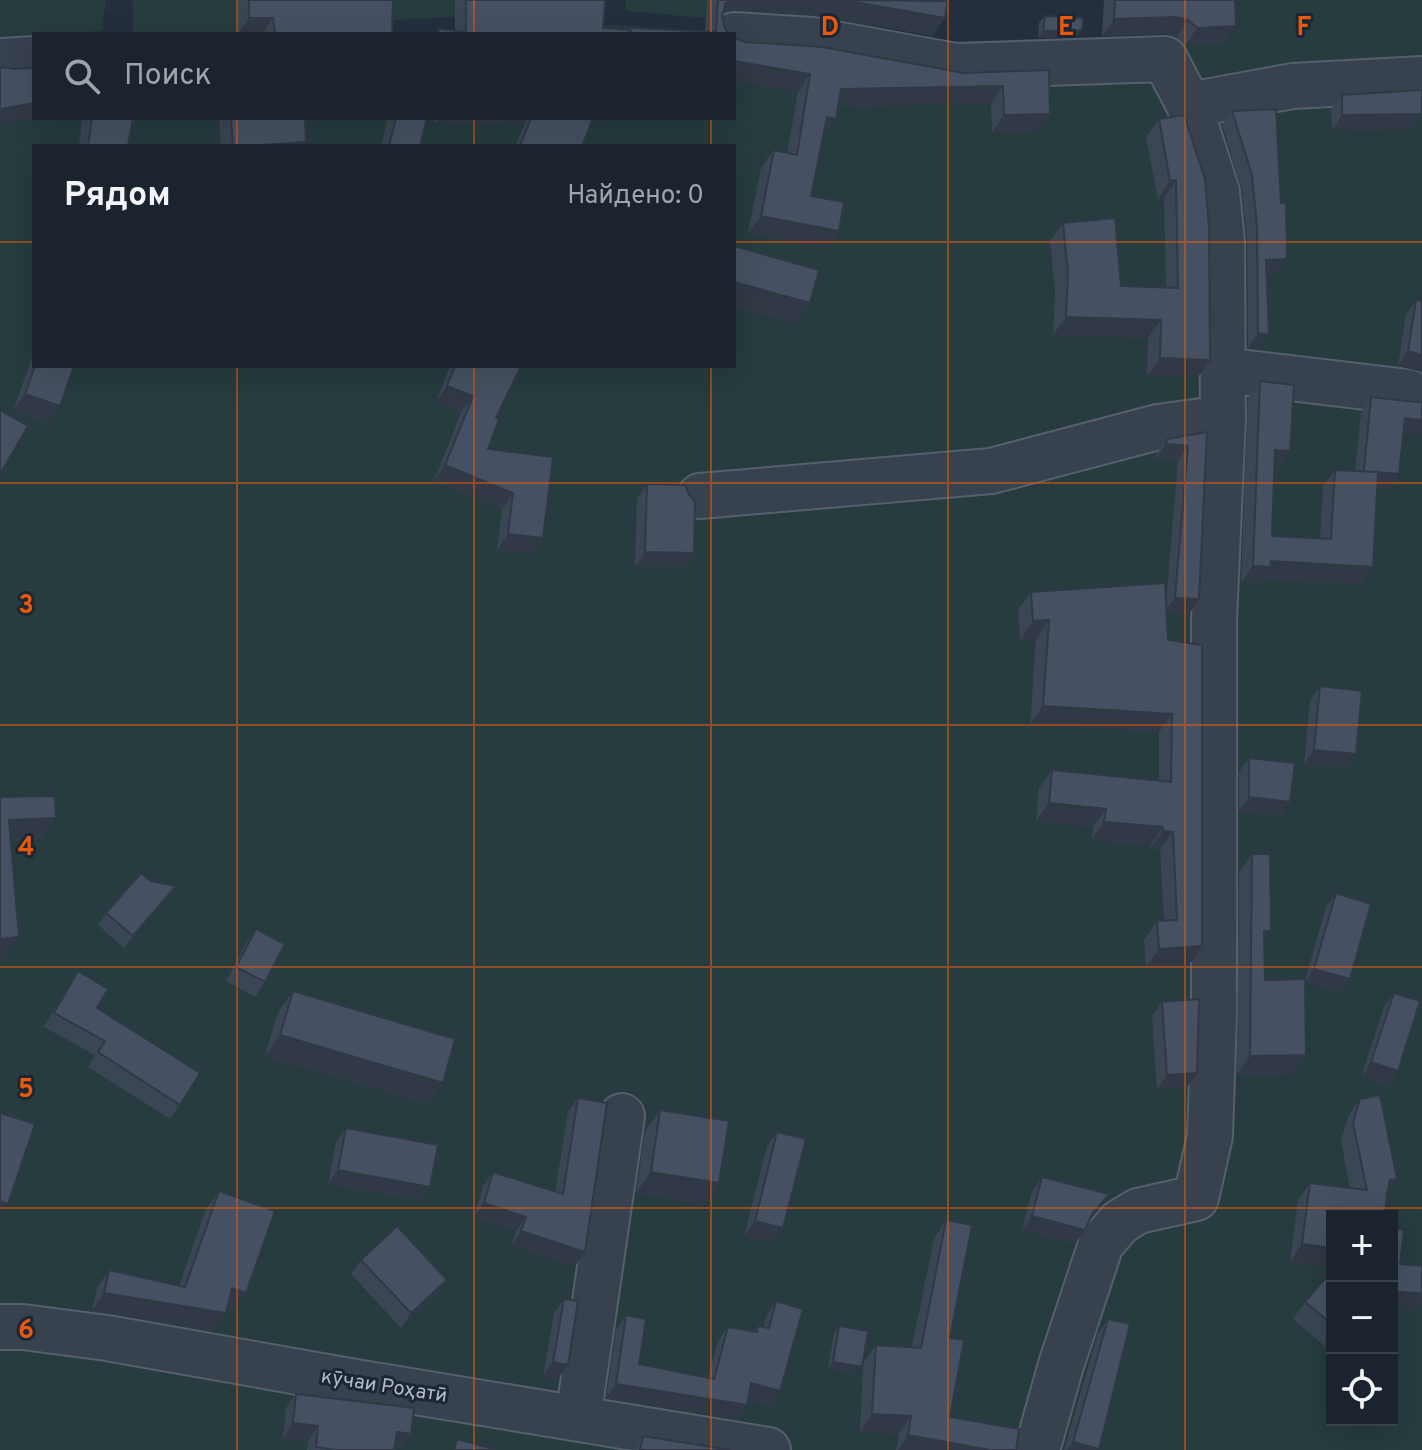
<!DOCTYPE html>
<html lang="ru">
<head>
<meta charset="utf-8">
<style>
  body { margin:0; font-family:Overpass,sans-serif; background:#282f3a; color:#f1f3f6 }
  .controls { position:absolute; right:24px; bottom:24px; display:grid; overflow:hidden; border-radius:0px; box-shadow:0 8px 32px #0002 }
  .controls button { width:72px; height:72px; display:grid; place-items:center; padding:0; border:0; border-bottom:2px solid #39404a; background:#1b232e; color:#f1f3f6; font:40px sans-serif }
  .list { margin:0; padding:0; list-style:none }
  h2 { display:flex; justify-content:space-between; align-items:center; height:104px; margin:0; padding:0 32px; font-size:34px }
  h2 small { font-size:26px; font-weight:400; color:#a0a4aa }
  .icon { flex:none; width:44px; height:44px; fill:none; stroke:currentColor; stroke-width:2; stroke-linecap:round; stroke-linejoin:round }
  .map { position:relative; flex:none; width:1422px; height:1450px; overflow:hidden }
  .search { position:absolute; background:#1b232e; box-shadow:0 8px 32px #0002; left:32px; top:32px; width:704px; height:88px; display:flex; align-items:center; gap:20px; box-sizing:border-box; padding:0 28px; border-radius:0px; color:#a0a4aa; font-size:30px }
  .panel { position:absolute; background:#1b232e; box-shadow:0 8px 32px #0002; left:32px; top:144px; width:704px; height:224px; border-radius:0px }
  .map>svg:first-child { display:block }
  .green { fill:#263c3f; fill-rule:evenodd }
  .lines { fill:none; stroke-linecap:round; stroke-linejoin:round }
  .minor-casing { stroke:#565f6c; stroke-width:48 }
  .minor { stroke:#38414e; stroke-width:44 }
  .wall { fill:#3b4654 }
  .shaded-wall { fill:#303945 }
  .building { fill:#455162; stroke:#303945; stroke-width:2 }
  .grid { fill:none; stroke:#e8590c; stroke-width:2; stroke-opacity:0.55 }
  .labels { text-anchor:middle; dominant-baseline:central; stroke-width:6; stroke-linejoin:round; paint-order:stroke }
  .street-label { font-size:20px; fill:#b4bcc9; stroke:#1d2633 }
  .grid-label { font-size:26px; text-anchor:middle; font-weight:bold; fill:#e8590c; stroke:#1d2633; stroke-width:6; stroke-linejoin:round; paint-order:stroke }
</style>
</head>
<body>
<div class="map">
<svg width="1422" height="1450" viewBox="0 0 1422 1450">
  <rect width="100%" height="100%" fill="#242f3e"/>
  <path class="green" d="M0,0H106L102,31L0,37Z
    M133,0H579L524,13L319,24L222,34H133Z
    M626,0H878L879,33L625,11Z
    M1164,0H1422V72L1181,83Z
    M614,25L1173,63L1178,89L1422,77V1450H0V65L34,63V118H734V34H487ZM34,146H734V366H34ZM1332,1216H1392V1420H1332Z"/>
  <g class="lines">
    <g class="minor-casing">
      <path id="minor" d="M734,35L813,40L956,66L1165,59L1189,105L1293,86L1422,79
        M0,61L34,59
        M1223,370L1408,392
        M700,496L991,471L1158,427L1223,418
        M0,1327H23L107,1338L355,1382L768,1450
        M578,1418L622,1116
        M1037,1450L1061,1365L1101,1244L1120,1222L1138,1211L1196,1198L1210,1136L1214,1015V620L1223,418L1222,242L1217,192L1189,105"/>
    </g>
    <use href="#minor" class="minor"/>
  </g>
  <path class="wall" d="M238,0H393L392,34H238Z
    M455,0H605L603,28L630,30L631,28L705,31L707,0H940L933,36L817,15L736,10L723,13L722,16L725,29L729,34H435L439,29L455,31Z
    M1104,0H1235L1224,43L1185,45L1177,37L1164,34L1102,36Z
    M1045,16L1077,37L1038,38L1039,23Z
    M745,42L964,73L1049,70L1037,132L992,133L991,104L838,106L823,137L811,196L839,231L826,249L748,233L761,168L774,150L787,153L798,92Z
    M1342,95L1422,114L1412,129L1332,130L1331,109Z
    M1232,111L1281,203L1287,259L1277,273L1267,274L1259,349L1248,348L1247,242L1242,190L1222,125Z
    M1184,115L1198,377L1147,376L1148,338L1053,335L1055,290L1050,241L1063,223L1121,286L1166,288L1164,198L1158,199L1146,137L1159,119Z
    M82,118H133L128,146H79Z
    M219,118H305L304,146H221Z
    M388,118H427L420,146H381Z
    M434,118H593L582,146H515L525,123L435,124Z
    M1416,300L1422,301V372L1398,366L1406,315Z
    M34,352V366H74L60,406L48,423L13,411Z
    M450,366H521L496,418L488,449L543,538L532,554L497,550L502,509L434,481L461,412L436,402Z
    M1260,381L1278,469H1274L1272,536L1320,538L1323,487L1335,470L1355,471L1361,412L1371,397L1404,433L1399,474L1389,489L1377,487L1373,567L1360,584L1262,579L1258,584L1241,583L1248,398Z
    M1207,432L1189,614L1166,612L1168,640L1202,946L1189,965L1146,967L1144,940L1157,921H1164L1160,850L1150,849V846L1091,840L1093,827L1036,821L1039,788L1052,770L1159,780V732L1030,724L1036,639L1020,640L1018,610L1031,592L1166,605L1178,461L1156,459L1157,453L1167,439Z
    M647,484L684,567H635L637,498Z
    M1320,686L1356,754L1346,768L1304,764L1310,701Z
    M1249,758L1290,802L1280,816L1239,811V772Z
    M1252,854L1264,940L1265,980H1305L1326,907L1336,893L1340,993L1305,983L1293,1074L1237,1075L1239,873Z
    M167,898L124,948L98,925L106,913Z
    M256,929L265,982L255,997L226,981L246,943Z
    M78,971L97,1008L180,1105L170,1119L88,1067L95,1055L44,1027L68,986Z
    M293,991L428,1104L265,1056L278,1012Z
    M1394,993L1398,1071L1388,1085L1361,1077L1384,1007Z
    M1162,1002L1187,1087L1157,1089L1152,1016Z
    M578,1098L585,1252L575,1266L511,1246L516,1231L474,1217L483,1186L493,1172L555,1192L568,1112Z
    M1360,1099L1387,1194L1290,1262L1298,1200L1310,1183L1350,1188L1341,1141L1348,1117Z
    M660,1110L719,1183L704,1204L636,1193L645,1131Z
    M346,1128L420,1201L328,1184L336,1142Z
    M777,1132L783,1228L773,1243L744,1236L767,1146Z
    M1042,1177L1109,1194L1089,1219L1075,1244L1022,1230L1032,1192Z
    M219,1191L233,1311L227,1309L213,1331L92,1311L97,1288L109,1270L179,1286L206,1209Z
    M946,1220L950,1417L1016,1450H896L899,1434L860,1432L863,1363L876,1345L912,1347L934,1238Z
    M361,1260L447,1280L437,1294L401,1328L351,1274Z
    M1332,1270V1352L1293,1319L1305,1302Z
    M564,1299L558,1379L543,1376L554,1313Z
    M776,1301L780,1391L770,1406L748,1400L747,1405L736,1419L606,1398L616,1330L626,1315L639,1364L708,1378L718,1341L728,1327L754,1332L758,1326L763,1327L766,1316Z
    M1108,1319L1099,1449L1098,1450H1064L1098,1333Z
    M839,1326L856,1374L828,1369L834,1333Z
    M296,1394L411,1434L401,1448L394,1447V1450H307L308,1441L283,1438L286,1408Z
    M643,1436L730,1450H633Z"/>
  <path class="shaded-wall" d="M730,0H844L945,18L933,36L817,15L736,10L722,13L725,4Z
    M1176,17L1188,20L1177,37L1164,34L1102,36L1114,19Z
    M249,18H273L262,34H238Z
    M1236,26L1224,43L1185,45L1197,28Z
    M1082,30L1077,37L1038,38L1043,31Z
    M734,61L810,74L798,92L734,81Z
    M1003,86L991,104L829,106L841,89Z
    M34,103V118L0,123V109Z
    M1050,114L1037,132L992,133L1004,115Z
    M1422,114L1412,129L1332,130L1342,115Z
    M827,117L836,119L823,137Z
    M440,118H528L525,123L435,124Z
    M306,142L304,146H261L262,145Z
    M1176,180L1164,198L1158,199L1170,181Z
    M761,216L839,231L826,249L748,233Z
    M1287,259L1277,273L1256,274L1266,260Z
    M734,282L810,303L795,324L734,307Z
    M1066,317L1161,320L1148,338L1053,335Z
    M1258,333L1269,335L1259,349L1248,348Z
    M1408,351L1422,355V372L1398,366Z
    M1160,358L1210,360L1198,377L1147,376Z
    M447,386L473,396L461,412L436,402Z
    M25,394L60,406L48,423L13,411Z
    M1405,418L1422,420V435L1395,433Z
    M1166,444L1188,446L1178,461L1156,459Z
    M1275,450L1290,451L1278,469L1263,468Z
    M445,465L513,493L502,509L434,481Z
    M1364,471L1399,474L1389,489L1354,485Z
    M508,534L543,538L532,554L497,550Z
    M645,552L694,553L684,567H635Z
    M1271,561L1373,567L1360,584L1262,579L1258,584L1241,583L1253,566Z
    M1175,598L1199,599L1189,614L1165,612Z
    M1049,620L1036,639L1020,640L1033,621Z
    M1043,706L1172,714L1159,732L1030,724Z
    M1314,750L1356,754L1346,768L1304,764Z
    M1249,797L1290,802L1280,816L1239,811Z
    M1049,803L1106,809L1093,827L1036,821Z
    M56,818L41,840L0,841L9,820Z
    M1104,822L1163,827L1150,846L1091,840Z
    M1163,831L1173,832L1160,850L1150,849Z
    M176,886L167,898L124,948L133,936Z
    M1264,931H1271L1257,950H1251Z
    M19,937L4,959H0V939Z
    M1202,946L1189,965L1146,967L1159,949Z
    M1314,969L1350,979L1340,993L1304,983Z
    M280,1035L443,1083L428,1104L265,1056Z
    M1306,1055L1293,1074L1237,1075L1250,1056Z
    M1371,1062L1398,1071L1388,1085L1361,1077Z
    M1197,1073L1187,1087L1157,1089L1167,1075Z
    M338,1170L430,1187L420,1201L328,1184Z
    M651,1172L719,1183L704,1204L636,1193Z
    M1397,1179L1385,1196L1390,1180Z
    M2,1202L8,1204L0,1215Z
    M484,1203L526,1217L516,1231L474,1217Z
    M1032,1216L1085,1230L1075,1244L1022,1230Z
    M755,1221L783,1228L773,1243L744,1236Z
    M521,1231L585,1252L575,1266L511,1246Z
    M1302,1244L1332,1248V1267L1290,1262Z
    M447,1280L437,1294L401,1328L411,1313Z
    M232,1288L246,1293L233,1311L219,1306Z
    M1397,1292L1422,1293V1304L1417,1311L1392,1310V1298Z
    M104,1293L226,1313L213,1331L92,1311Z
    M553,1362L568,1365L558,1379L543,1376Z
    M833,1362L862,1367L856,1374L828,1369Z
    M751,1383L780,1391L770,1406L741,1398Z
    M616,1384L747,1405L736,1419L606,1398Z
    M872,1414L911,1416L899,1434L860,1432Z
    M293,1423L318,1426L308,1441L283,1438Z
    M397,1432L411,1434L401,1448L387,1446Z
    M908,1435L990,1450H898Z
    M1073,1442L1099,1449L1098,1450H1067Z"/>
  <path class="building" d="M249,0H393L392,34H275L273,18H249Z
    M466,0H605L603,28L630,30L628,34H438L439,29L466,32Z
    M718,0H730L725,4L722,16L725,29L729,34H630L631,28L716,32Z
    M844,0L947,1L945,18Z
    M1115,0H1235L1236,26L1197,28L1188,20L1176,17L1114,19Z
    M1045,16L1083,18L1082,30L1043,31Z
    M734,38L745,42L822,47L964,73L1049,70L1050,114L1004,115L1003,86L841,89L836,119L827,117L811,196L844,202L839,231L761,216L774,150L797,155L810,74L734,61Z
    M3,67L13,69L34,68V103L0,109V68Z
    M1422,90V114L1342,115V95Z
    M1276,109L1281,203H1286L1287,259L1266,260L1269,335L1258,333L1257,227L1252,175L1232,111Z
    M1184,115L1205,179L1209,226L1210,360L1160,358L1161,320L1066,317L1068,272L1063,223L1115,218L1121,286L1178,288L1176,180L1170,181L1159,119Z
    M92,118H133L128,146H88Z
    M231,118H305L306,142L262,145V146H233Z
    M396,118H427L420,146H389Z
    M531,118H593L582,146H520Z
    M734,246L819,270L810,303L734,282Z
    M1416,300L1422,301V355L1408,351Z
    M35,366H74L60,406L25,394Z
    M455,366H521L496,418L499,419L488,449L553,457L543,538L508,534L513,493L445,465L473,396L447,386Z
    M1260,381L1294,385L1290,451L1275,450L1272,536L1331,539L1335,470L1378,472L1373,567L1271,561L1270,567L1253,566Z
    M1371,397L1415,402H1422V420L1405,418L1399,474L1364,471Z
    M0,410L28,426L0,474Z
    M1207,432L1199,599L1175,598L1188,446L1166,444L1167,439Z
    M647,484L685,485L689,495L695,501L694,553L645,552Z
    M1165,583L1168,640L1202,645V946L1159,949L1157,921L1177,920L1173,832L1163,831V827L1104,822L1106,809L1049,803L1052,770L1171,782L1172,714L1043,706L1049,620L1033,621L1031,592Z
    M1320,686L1362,691L1356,754L1314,750Z
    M1249,758L1295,763L1290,802L1249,797Z
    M55,796L56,818L9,820L19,937L0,939V797Z
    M1252,854H1270L1271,931H1264L1265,980L1305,979L1306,1055L1250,1056Z
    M141,873L151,881L176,886L133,936L106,913Z
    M1336,893L1371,904L1350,979L1314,969Z
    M256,929L285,944L265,982L236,967Z
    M78,971L108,989L97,1008L200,1073L180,1105L98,1052L105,1041L54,1013Z
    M293,991L455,1039L443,1083L280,1035Z
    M1394,993L1420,1001L1398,1071L1371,1062Z
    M1199,999L1197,1073L1167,1075L1162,1002Z
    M1380,1095L1397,1179L1390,1180L1387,1193L1385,1216H1332V1248L1302,1244L1310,1183L1367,1190L1353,1123L1360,1099Z
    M578,1098L607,1103L585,1252L521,1231L526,1217L484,1203L493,1172L563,1194Z
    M660,1110L729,1121L719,1183L651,1172Z
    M0,1113L35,1124L8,1204L2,1202L0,1214Z
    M346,1128L438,1145L430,1187L338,1170Z
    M777,1132L806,1139L783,1228L755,1221Z
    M1042,1177L1109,1194L1092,1214L1085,1230L1032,1216Z
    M219,1191L275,1211L246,1293L232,1288L226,1313L104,1293L109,1270L185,1287Z
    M946,1220L972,1225L950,1338L964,1340L950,1417L1019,1429L1016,1450H990L908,1435L911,1416L872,1414L876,1345L921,1348Z
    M397,1226L447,1280L411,1313L361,1260Z
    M1392,1228L1404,1230L1400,1264L1422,1266V1293L1397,1292L1392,1298Z
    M1332,1270V1324L1305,1302Z
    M564,1299L578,1301L568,1365L553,1362Z
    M776,1301L803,1309L780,1391L751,1383L747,1405L616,1384L626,1315L646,1319L639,1364L714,1379L728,1327L757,1332L758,1326L769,1328Z
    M1108,1319L1130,1324L1099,1449L1073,1442Z
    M839,1326L868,1331L862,1367L833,1362Z
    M296,1394L414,1408L411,1434L397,1432L394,1450H337L316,1447L318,1426L293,1423Z
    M643,1436L730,1450H640Z
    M457,1439L497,1450H454Z"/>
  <path class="grid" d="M237,0V34M474,0V34M711,0V34M948,0V1450M1185,0V1450M237,118V146M474,118V146M711,118V146M0,242H34M734,242H1422M237,366V1450M474,366V1450M711,366V1450M0,483H1422M0,725H1422M0,967H1422M0,1208H1422"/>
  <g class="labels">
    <g class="street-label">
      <text transform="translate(384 1387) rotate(9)">кӯчаи Роҳатӣ</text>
    </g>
  </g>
  <g class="grid-label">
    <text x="830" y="35">D</text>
    <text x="1066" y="35">E</text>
    <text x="1304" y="35">F</text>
    <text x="26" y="613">3</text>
    <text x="26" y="855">4</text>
    <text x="26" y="1097">5</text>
    <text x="26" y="1338">6</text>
  </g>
</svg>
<div class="controls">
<button>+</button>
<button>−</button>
<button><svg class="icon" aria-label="locate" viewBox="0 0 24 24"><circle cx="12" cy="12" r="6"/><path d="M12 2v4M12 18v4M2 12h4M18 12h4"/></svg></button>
</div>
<div class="search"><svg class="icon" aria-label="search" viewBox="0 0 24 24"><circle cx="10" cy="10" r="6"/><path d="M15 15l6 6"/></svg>Поиск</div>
<section class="panel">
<h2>Рядом<small>Найдено: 0</small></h2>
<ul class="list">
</ul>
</section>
</div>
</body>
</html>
